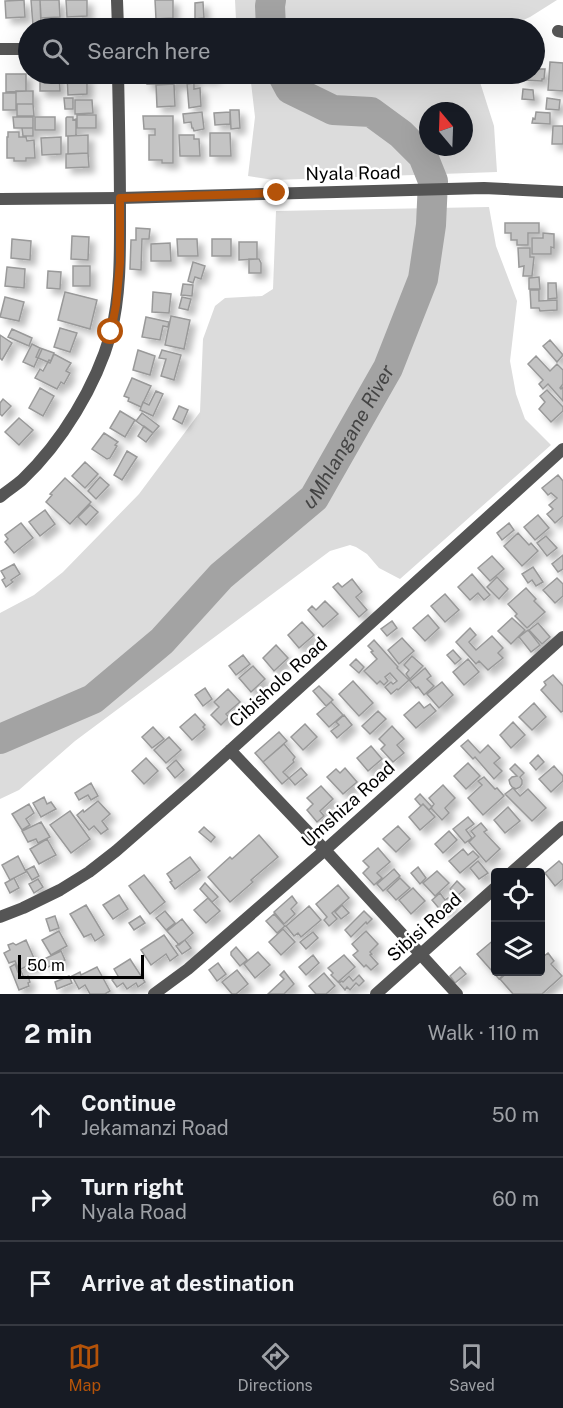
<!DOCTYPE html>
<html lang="en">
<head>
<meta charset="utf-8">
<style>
  body { margin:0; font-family:"Public Sans",sans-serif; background:#242831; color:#f1f3f6 }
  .controls { position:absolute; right:18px; bottom:18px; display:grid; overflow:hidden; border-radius:6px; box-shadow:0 6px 24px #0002 }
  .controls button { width:54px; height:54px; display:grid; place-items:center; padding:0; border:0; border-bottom:2px solid #363941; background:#171b24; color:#f1f3f6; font:30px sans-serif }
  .compass { position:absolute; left:419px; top:102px; width:54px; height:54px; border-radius:50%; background:#171b24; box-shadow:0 6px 24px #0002; rotate:341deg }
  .scale { position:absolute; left:18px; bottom:15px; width:126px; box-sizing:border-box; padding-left:6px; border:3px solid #000; border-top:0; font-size:16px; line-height:21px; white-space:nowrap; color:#000; -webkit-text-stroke:4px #fff; paint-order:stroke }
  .stop { position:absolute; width:18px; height:18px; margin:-14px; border:4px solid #b45309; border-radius:50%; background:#fff }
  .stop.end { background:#b45309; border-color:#fff; box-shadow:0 2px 6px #0008 }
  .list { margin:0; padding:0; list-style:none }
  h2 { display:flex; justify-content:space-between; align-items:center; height:78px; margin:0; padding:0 24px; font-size:26px }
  h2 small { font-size:20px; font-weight:400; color:#9ea1a6 }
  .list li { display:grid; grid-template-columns:39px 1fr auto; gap:18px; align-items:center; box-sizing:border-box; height:84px; padding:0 24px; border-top:2px solid #363941 }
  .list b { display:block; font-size:22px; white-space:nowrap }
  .list p { margin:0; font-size:20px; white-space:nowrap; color:#9ea1a6 }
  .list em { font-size:20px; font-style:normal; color:#9ea1a6 }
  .icon { flex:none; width:33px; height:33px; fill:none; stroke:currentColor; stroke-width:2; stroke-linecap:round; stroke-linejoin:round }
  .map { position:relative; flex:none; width:563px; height:994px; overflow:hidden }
  .search { position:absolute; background:#171b24; box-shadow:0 6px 24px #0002; left:18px; right:18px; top:18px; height:66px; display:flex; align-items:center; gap:15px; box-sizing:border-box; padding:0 21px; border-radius:33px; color:#9ea1a6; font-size:22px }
  .sheet { height:330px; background:#171b24 }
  nav { display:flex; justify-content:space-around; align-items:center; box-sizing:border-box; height:84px; border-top:2px solid #363941; background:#171b24; font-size:16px; color:#9ea1a6 }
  nav a { display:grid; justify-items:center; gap:3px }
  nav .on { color:#b45309 }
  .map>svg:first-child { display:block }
  .green { fill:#dcdcdc; fill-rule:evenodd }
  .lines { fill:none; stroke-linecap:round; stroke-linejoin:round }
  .river { stroke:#a3a3a3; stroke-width:30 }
  .building { fill:#c4c4c4; stroke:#999; stroke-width:1.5; filter:url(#shadow) }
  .minor { stroke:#555; stroke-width:12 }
  .tertiary { stroke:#555; stroke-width:12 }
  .route { stroke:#b45309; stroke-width:8 }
  .labels { text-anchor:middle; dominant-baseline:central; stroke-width:5; stroke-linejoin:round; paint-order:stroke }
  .street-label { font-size:18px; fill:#000; stroke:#fff }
  .water-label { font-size:20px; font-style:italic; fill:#444; stroke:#fff }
</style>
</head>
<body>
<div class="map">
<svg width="563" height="994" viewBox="0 0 563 994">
  <defs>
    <filter id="shadow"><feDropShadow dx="5.5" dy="5.5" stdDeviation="3" flood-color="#0004"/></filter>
  </defs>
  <rect width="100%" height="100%" fill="#fff"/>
  <path class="green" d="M235,0H557L530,17L506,28H238L236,20Z
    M250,74H479V79L494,126L497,172L274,180L248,176L255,117ZM428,111H464V147H428Z
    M489,207L496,246L517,301L510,361L516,394L525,419L551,445L400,579L379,568L367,554L356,547L350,545L330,551L75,741L19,790L0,799V613L34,595L63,572L139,494L200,412L203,339L215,306L225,298L262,296L273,289L276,211Z"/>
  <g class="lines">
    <g class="river">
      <path d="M271,28L270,6L271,0"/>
      <path id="s1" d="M0,739L93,699L162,641L221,576L314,498L388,368L423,279L431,225L433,181L423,156L401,134L371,112L333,110L290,89L282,74"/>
    </g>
  </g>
  <path class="building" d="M24,0L25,17L6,18L5,1Z
    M31,0H40L41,26H33Z
    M40,0H59L60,17L41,18Z
    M66,0H87V16L67,17Z
    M155,0H173V18L156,19Z
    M203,2L204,18L195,19V3Z
    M550,62L563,63V91L548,90Z
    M534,69H545L544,79H542V81L522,80V74H534Z
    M6,74H26V91L6,92Z
    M40,74H59L60,91H40Z
    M147,74H185L186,83L147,84Z
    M187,74H214V78H194V82H187Z
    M67,77H87V94L68,95Z
    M194,83V89L200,88L201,106L189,108L187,84Z
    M174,84L175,106L157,107L156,85Z
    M523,89L533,90L534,100L522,99Z
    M16,91H33V104H16Z
    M3,93H16V110H3Z
    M64,98H73V109H65Z
    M547,98L560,100L559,110L546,109Z
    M75,100H92L93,113L75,114Z
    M17,104H33L34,116H17Z
    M230,110H239L240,128L231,129Z
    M202,112L204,129L194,131L193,128H192L191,122L184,123L183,114Z
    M230,112V124L215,125L214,113Z
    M536,112L550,113V124L532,123L533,118L535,119Z
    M77,115H96V128H77Z
    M143,116H173V163H162V160H149V135H155V129H144Z
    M13,117H33V128H14Z
    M35,117H55V130H35Z
    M67,117H73V120L76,119V136H66V118Z
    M553,126H563V144H552Z
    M22,128H33V136H23Z
    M8,132H19V137H26L27,141L34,140L35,158H26V161H14V158H7V137H8Z
    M210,133H230L231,156H210Z
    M88,135V153L68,154V136Z
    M179,135H194V139H199L200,156H180Z
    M61,137V154L42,155L41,138Z
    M88,153L89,167L66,168V154Z
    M505,223H539V233H528V245H517V240H511V233H505Z
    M136,228L150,229L149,239H142L141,270L130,269L131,240H136Z
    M543,233L554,234V248L551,247V254H532V238H543Z
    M72,236L89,237L88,260L71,259Z
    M12,239L31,241L30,260L11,258Z
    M177,239H197L198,256H178Z
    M212,239H231V256H212Z
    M239,242H257V259L239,260Z
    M170,243L171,261H151V244Z
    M518,248H530V257H534L532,276H523L524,266L519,267Z
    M249,259H259L261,263V273H249Z
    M193,262L205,266L201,279L195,277L193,283L188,281Z
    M73,266H90V286H73Z
    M7,267L25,269L24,288L5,286Z
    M48,271L61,272L60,289L47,288Z
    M539,277L540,289H529V278Z
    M548,283H556L557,298L548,299Z
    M183,284L193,285L192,296L181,295Z
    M530,290H539V301L557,300V310L540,311L539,308H531Z
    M65,292L97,300L90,329L58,320Z
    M153,292L171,294L169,313L152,312Z
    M5,297L24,302L19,321L0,317Z
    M182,297L191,299L188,310L179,308Z
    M171,316L190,320L184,349L165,345Z
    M146,317L169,322L168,327L163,326L160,340L142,337Z
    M60,328L77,333L70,352L54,347Z
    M12,329L32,338L29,346L8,337Z
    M0,335L12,343L2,360L0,358Z
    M550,340L563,355L557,362L543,346Z
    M32,344L42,349L34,367L23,362Z
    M40,348L54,353L50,363L36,357Z
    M138,350L155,356L150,375L133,370Z
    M162,350L181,355L174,380L161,376L166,359L159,358Z
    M54,354L71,363L66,371L70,373L64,384L61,382L57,389L35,378L40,369L43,371L49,360L51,361Z
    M536,356L550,371L557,364L563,370V384L560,388L561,389L563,387V401L548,384L543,389L539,384L543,380L528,364Z
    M132,378L151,386L141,407L128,401L129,398L124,396Z
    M40,388L54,396L43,416L29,408Z
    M547,390L563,407V411L551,422L539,409L545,402L540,396Z
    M156,391L163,394L153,416L140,410L143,402L149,405Z
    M3,399L11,406L2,416L0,414V403Z
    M179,406L188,410L182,424L173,419Z
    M120,411L135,420L125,437L110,428Z
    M142,413L159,426L153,433L136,421Z
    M19,418L33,430L19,445L5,432Z
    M144,426L153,433L146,442L138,436Z
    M104,433L118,442L115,445L117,446L110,458L107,459L92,449Z
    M127,451L137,457L122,480L114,475Z
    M85,462L98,474L85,488L72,476Z
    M558,475L563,481V516L555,523L547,514L553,509L549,505L557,498L551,493L548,495L542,488Z
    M100,477L109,485L96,499L88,491Z
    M65,478L91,502L70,524L46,502L52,495L50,494Z
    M90,505L98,512L86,525L78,517Z
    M45,510L55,524L40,536L29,522Z
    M538,515L549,528L535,540L524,527Z
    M21,523L33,538L14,553L5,542L8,539L5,535Z
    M509,523L514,530L502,540L497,533Z
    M518,533L529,545L531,543L538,551L522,566L504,546Z
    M546,536L557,548L547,556L537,543Z
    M563,555V569L558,572L552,564Z
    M492,556L504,569L490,581L478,568Z
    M14,564L20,574L11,580L13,582L6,587L2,580L5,578L1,571Z
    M533,567L543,582L536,586L532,580L528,583L522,574Z
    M472,574L490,595L484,600L478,593L470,600L458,587Z
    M497,577L508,589L499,599L487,587Z
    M557,578L563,584V596L555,603L543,590Z
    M352,579L362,592L356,597L367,610L359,617L333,587L338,583L342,587Z
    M526,588L536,599L534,601L545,612L527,628L515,616L517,614L508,604Z
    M445,594L459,610L445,622L431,606Z
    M325,601L338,614L323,627L308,610L312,606L316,610Z
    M428,615L439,628L425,641L413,628Z
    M512,618L525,630L511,644L498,631Z
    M392,621L397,628L387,636L381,629Z
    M302,622L314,635L299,648L288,635Z
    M538,623L550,637L542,644L529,630Z
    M470,628L476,635L469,642L476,650L492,636L503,648L498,653L503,658L488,670L479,661L476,664L456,642Z
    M528,630L540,645L531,652L519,637Z
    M402,638L414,651L399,664L388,650Z
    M374,640L398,667L397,668L409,680L398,690L397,689L391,694L385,687L391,682L393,684L397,681L390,673L385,677L388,681L384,685L380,681L377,684L364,671L377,659L371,652L373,651L368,646Z
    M276,645L288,658L274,671L263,658Z
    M453,650L461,659L455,664L447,655Z
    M243,655L250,664L236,675L229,666Z
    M412,656L423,666L410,679L406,674L409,670L404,665Z
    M356,659L364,667L359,673L350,665Z
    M468,659L479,672L464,685L453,672Z
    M253,666L265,679L251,692L239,678Z
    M425,668L431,676L427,679L434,686L424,695L418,687L416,688L410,681Z
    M553,675L563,686V711L561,712L541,690L546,685L544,682Z
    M353,681L373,703L359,716L339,694Z
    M442,682L453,695L439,708L427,694Z
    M319,686L333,700L326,706L313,691Z
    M205,688L212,699L203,706L195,695Z
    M228,689L240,702L226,714L229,717L221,725L211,715L219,707L214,702Z
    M331,702L343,715L329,727L317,714Z
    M419,702L424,708L430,704L436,711L416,728L404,715Z
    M534,703L546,717L532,730L519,717Z
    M378,711L386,719L370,734L362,726Z
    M195,714L205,725L203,727L205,729L192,740L180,727Z
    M344,715L352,725L337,738L331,731L339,725L336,722Z
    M513,722L525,735L511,748L500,735Z
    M305,724L317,737L303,750L291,737Z
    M392,726L404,739L397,745L404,753L393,762L381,749L385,745L379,739Z
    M153,727L164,739L152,748L142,737Z
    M279,732L287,741L263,762L255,753Z
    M169,737L181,750L166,763L154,750Z
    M468,740L480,753L488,745L500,758L494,763L502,771L494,779L475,757L473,759L461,746Z
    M284,744L295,757L293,760L294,762L283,772L289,778L282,784L263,762Z
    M371,746L382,759L368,771L357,758Z
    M538,755L544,762L536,770L530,763Z
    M146,758L158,771L144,784L132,771Z
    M176,760L184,770L175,778L167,768Z
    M468,763L480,776L466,789L454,776Z
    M515,764L524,773L520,777L522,780V784L520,787L516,789L512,787L510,784L509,780L512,777L517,776L510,769Z
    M554,766L563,776V781L551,792L539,779Z
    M301,768L307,775L295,785L289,778Z
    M345,768L357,782L343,794L327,777L336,769L340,773Z
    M484,777L495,789L497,788L504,796L483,815L468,798L482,785L478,781Z
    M91,783L98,796L91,800L88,795L79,800L75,793Z
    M443,785L455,798L445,808L449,813L442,820L431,808L434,804L429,798Z
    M321,786L333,799L320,811L324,816L317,822L307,810L313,804L307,798Z
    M513,788L520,796L528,789L546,808L532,821L505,794Z
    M420,794L432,807L429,810L423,804L421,806L415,799Z
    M44,797L47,804L51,802L56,809L41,817L33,803Z
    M98,801L110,814L102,821L108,829L101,834L94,826L89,830L77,815L83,810L84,812Z
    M29,804L34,813L26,819L30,825L22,830L12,814Z
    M423,804L435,817L420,830L409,817Z
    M508,807L520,821L505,833L494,820Z
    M70,811L90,839L71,853L50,825Z
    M468,817L474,824L466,830L472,838L465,843L453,829Z
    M41,822L50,837L38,843L36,839L28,842L22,831Z
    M481,823L487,830L484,832L500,849L486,862L469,842L475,836L471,831Z
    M398,826L410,839L396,852L383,839Z
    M204,827L215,837L211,842L199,832Z
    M449,831L457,840L443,853L435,844Z
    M259,835L278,857L251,880L253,882L230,902L208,877L230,857L232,859Z
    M47,839L56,855L39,864L30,849Z
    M378,848L390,862L377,873L382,878L374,885L363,873L369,867L363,861Z
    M463,849L468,855L473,851L479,857L460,873L449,861Z
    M18,856L26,872L10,880L2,865Z
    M190,857L200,870L175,889L170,882L172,881L167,874Z
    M478,861L488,873L479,879L470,868Z
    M559,861L563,865V879L555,886L545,873Z
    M34,866L39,876L32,880L26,870Z
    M418,867L426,878L420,884L411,873Z
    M394,869L400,876L383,891L377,884Z
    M437,871L449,883L435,896L423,883Z
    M144,875L165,902L150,914L129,886Z
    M14,878L19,888L10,893L5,883Z
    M400,878L410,888L396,900L387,890Z
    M38,879L43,887L34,893L29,884Z
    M457,881L465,889L457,896L450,889Z
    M205,883L218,897L212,902L200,889Z
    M338,885L349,898L332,913L337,919L329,926L324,920L327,917L316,904Z
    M413,888L425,901L411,914L399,900Z
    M440,893L445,900L448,898L454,904L443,913L432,900Z
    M119,895L128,909L113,919L103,905Z
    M292,896L297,903L291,909L295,914L284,924L274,912Z
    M208,898L220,911L206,923L194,910Z
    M86,905L104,935L95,941L91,934L84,937L70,914Z
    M342,905L349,913L341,919L335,912Z
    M309,906L321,920L301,937L298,933L294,936L286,926Z
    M165,911L175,923L166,930L156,918Z
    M364,911L372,919L367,924L366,922L351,937L345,930Z
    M274,914L285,926L277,933L266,921Z
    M55,916L59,928L50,931L46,919Z
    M140,916L145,923L134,930L129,923Z
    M182,919L193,933L179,945L167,931Z
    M283,929L295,942L281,955L269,942Z
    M59,931L67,946L51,955L42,940Z
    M366,931L378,944L370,952L372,954L370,955L378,964L371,970L366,965L364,967L353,955L358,951L352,944Z
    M313,932L318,938L306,949L300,942Z
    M164,935L178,955L170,961L166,954L151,965L141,950Z
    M496,938V972H507L499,979L477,954Z
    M26,940L37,965L28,969L27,966L19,970L15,961L9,963L4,953L10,950L8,945L13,943L16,945Z
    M185,940L191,948L182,954L176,946Z
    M236,947L247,960L240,966L231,955V952Z
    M61,951L65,960L48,967L44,959Z
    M258,952L270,965L255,978L244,964Z
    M548,953L554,961L551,964L562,976L542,994H513L500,979L508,972H540V959Z
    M313,955L319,963L306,975L299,967Z
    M344,955L355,967L338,982L331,975L333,973L328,968Z
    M130,959L145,982L138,987L136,983L127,989L123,983L117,987L112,980L118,976L114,969Z
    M218,963L226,974L217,981L209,970Z
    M15,964L18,972L21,971L24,978L28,976L30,982L28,983L29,986L19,990L10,967Z
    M97,967L110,991L105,994H90L85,985L79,989L72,976L80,972L81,975Z
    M460,967L466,974L455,983L450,976Z
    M237,970L248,984L236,994H232L222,982Z
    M284,971L294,984L284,994H268L284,979L280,975Z
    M324,973L335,986L326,994H316L309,986Z
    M359,975L364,981L359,986L356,983L350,990L347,987L345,990L339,983L342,981L343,982L349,976L353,981Z
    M69,976L72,983L57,989L55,982Z"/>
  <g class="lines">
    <path class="minor" d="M117,0L118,28
      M558,31L563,32
      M0,49H28
      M0,497C7,491 15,486 22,480C62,442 96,386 111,333C121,293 120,251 120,210C120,165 119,119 118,74
      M230,750L325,850L457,994
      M0,917L23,908L60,890L89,872L116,851L194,783L563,449
      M154,994L188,969L325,850L563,637"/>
    <path class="tertiary" d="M0,199L120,198L484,188L563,192
      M512,872L563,827
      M376,994L496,887"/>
  </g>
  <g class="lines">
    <path class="route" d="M111,332L116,305L120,263V198L277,193"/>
  </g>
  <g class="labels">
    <g class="street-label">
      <text transform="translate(353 173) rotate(-1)">Nyala Road</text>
      <text transform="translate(278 682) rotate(-42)">Cibisholo Road</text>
      <text transform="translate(348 804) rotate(-42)">Umshiza Road</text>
      <text transform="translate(424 927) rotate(-42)">Sibisi Road</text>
    </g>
    <g class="water-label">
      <text stroke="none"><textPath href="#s1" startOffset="471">uMhlangane River</textPath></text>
    </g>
  </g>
</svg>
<div class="controls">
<button><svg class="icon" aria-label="locate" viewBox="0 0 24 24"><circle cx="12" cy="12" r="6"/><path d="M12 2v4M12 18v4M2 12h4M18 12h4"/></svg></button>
<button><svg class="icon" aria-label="layers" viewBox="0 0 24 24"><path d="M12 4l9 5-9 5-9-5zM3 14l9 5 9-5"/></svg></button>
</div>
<svg class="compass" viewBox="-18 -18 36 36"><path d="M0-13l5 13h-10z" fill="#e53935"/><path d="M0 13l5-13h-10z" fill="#9ea1a6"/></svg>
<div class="scale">50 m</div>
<div class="stop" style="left:111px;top:332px"></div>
<div class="stop end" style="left:277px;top:193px"></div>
<div class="search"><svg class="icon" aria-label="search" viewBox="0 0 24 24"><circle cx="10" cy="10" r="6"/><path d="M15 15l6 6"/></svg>Search here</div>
</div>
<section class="sheet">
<h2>2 min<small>Walk · 110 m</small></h2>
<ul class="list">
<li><svg class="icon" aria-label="ahead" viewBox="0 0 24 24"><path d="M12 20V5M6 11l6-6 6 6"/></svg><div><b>Continue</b><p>Jekamanzi Road</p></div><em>50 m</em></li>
<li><svg class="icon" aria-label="right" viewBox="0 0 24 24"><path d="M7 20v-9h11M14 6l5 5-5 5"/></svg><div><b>Turn right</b><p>Nyala Road</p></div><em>60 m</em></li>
<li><svg class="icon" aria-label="arrive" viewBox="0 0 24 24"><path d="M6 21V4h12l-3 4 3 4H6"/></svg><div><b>Arrive at destination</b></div></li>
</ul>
</section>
<nav>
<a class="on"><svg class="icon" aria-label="map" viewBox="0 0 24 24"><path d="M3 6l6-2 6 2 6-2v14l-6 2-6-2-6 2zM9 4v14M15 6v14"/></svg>Map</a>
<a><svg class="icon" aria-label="directions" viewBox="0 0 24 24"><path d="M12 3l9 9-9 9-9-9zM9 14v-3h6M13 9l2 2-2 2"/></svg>Directions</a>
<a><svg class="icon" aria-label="saved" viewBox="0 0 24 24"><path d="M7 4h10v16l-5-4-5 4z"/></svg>Saved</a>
</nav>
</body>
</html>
